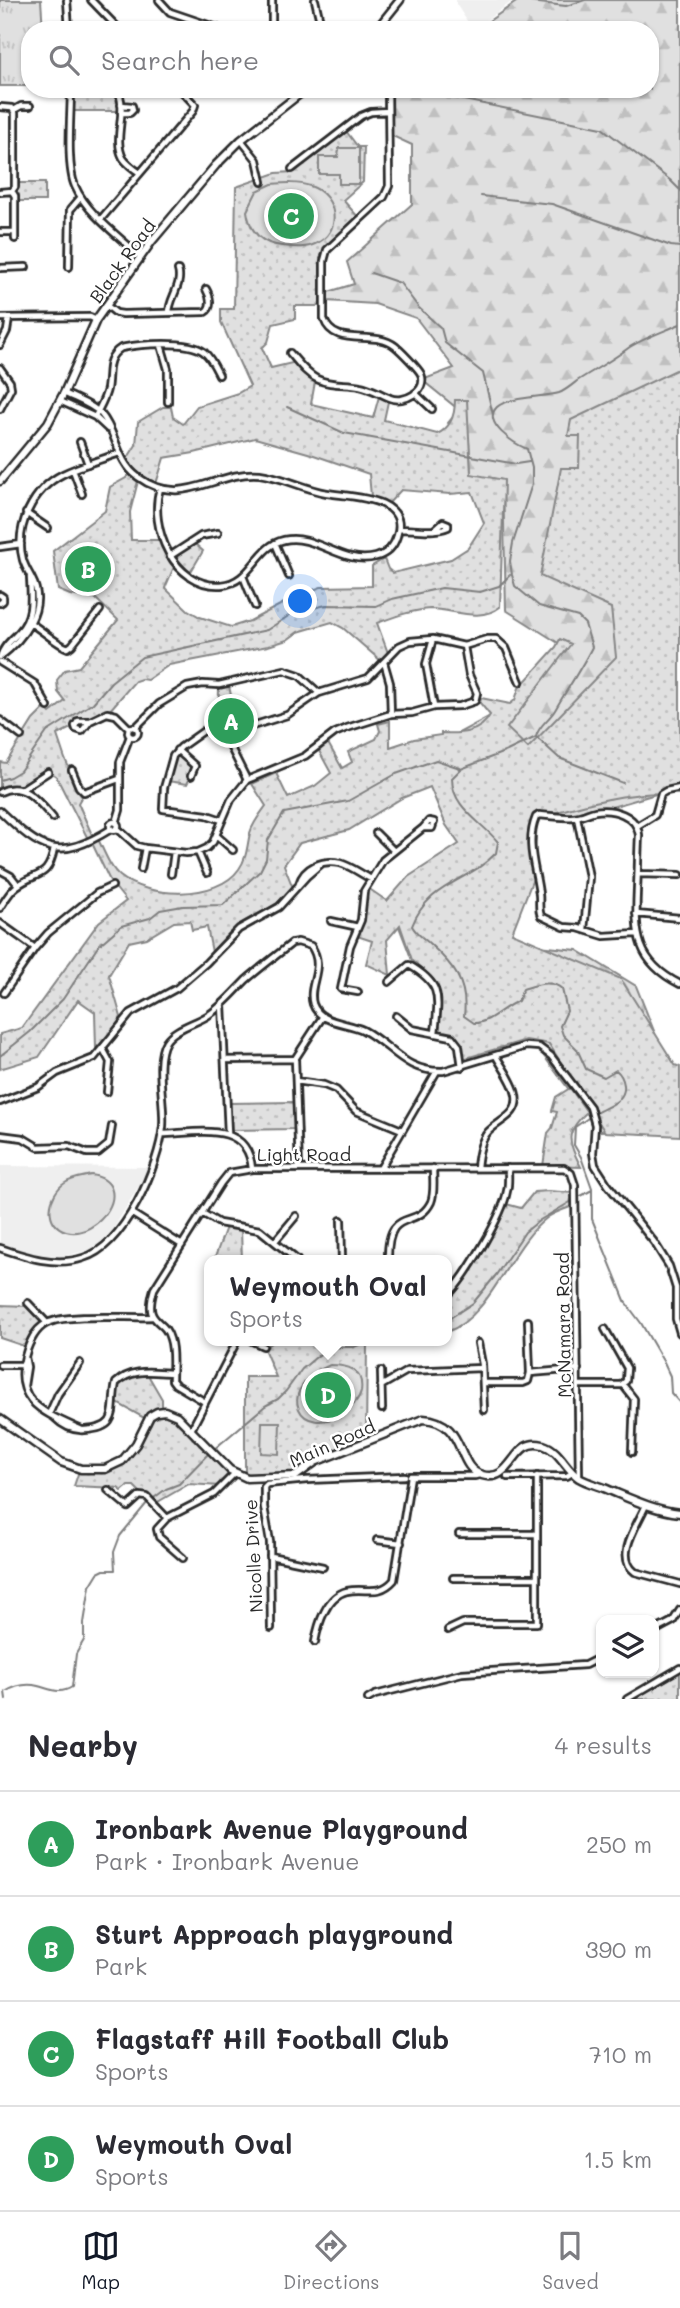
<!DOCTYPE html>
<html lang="en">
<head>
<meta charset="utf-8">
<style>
  body { margin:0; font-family:Mali,sans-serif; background:#f7f7f7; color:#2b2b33 }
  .controls { position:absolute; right:21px; bottom:21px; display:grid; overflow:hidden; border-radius:14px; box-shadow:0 2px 5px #0004 }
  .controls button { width:63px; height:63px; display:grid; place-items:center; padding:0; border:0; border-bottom:2px solid #e1e1e2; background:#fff; color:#2b2b33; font:35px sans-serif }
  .you { position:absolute; left:301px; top:602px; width:24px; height:24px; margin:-18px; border:5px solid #fff; border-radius:50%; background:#1a73e8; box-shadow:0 0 0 10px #1a73e833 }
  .badge { display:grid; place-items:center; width:46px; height:46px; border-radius:50%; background:#111827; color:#fff; font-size:23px; font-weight:700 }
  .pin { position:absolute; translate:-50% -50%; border:4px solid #fff; box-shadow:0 2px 7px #0006 }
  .popup { position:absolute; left:204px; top:1255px; width:248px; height:91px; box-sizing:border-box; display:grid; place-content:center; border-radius:14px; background:#fff; filter:drop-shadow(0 2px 5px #0005); font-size:23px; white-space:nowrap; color:#7c7c81 }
  .popup b { font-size:26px; color:#2b2b33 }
  .popup::after { content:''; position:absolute; left:50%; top:100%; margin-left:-14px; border:14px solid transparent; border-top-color:#fff }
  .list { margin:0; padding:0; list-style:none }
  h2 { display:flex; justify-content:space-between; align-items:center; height:91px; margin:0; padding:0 28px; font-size:30px }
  h2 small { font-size:23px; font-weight:400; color:#7c7c81 }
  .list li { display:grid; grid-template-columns:46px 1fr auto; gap:21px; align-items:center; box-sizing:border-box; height:105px; padding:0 28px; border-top:2px solid #e1e1e2 }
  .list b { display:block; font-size:26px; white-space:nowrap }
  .list p { margin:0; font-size:23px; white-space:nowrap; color:#7c7c81 }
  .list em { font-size:23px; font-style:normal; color:#7c7c81 }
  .icon { flex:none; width:38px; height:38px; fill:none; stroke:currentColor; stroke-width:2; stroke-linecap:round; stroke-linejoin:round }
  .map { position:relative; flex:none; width:680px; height:1699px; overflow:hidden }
  .search { position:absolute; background:#fff; box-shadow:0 2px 5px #0004; left:21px; right:21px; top:21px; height:77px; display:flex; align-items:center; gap:18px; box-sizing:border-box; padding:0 24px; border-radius:28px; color:#7c7c81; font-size:26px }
  .sheet { height:511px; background:#fff }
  nav { display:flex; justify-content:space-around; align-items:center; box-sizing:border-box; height:98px; border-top:2px solid #e1e1e2; background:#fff; font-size:19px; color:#7c7c81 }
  nav a { display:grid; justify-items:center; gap:4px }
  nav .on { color:#111827 }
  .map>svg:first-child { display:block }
  .built { fill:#efefef }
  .grass { fill:url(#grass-tufts); stroke:#868686; stroke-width:2 }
  .forest { fill:url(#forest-firs); stroke:#868686; stroke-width:2 }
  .park { fill:url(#park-dots); stroke:#868686; stroke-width:2 }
  .garden { fill:#e0e0e0; stroke:#868686; stroke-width:2 }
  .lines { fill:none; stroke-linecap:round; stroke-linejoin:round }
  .stream { stroke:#7e7e7e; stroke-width:2 }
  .minor-casing { stroke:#2b2b2b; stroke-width:10 }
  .major-casing { stroke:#2b2b2b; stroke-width:11 }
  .minor { stroke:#fff; stroke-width:4.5 }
  .major { stroke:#fff; stroke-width:6 }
  .labels { text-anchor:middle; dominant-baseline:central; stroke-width:5; stroke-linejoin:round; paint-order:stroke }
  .street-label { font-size:18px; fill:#2b2b2b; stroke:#fff }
</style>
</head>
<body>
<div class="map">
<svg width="680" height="1699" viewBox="0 0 680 1699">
  <defs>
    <pattern id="grass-tufts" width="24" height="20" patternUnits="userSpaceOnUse" patternTransform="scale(1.75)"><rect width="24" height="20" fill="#e0e0e0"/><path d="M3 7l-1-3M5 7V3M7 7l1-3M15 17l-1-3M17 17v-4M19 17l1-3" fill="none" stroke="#c0c0c0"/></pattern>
    <pattern id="forest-firs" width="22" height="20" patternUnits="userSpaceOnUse" patternTransform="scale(1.75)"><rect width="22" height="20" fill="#e0e0e0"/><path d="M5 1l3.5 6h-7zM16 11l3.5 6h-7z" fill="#c0c0c0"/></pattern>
    <pattern id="park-dots" width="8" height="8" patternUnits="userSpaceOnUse" patternTransform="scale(1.75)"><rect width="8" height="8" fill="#e0e0e0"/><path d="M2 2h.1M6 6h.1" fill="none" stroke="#c0c0c0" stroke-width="1.8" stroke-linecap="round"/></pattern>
  </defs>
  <rect width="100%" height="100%" fill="#fff"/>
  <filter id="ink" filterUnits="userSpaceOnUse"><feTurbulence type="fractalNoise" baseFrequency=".0143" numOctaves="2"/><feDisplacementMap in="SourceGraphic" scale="14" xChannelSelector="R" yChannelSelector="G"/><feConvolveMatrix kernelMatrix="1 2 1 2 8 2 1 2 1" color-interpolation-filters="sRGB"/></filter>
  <g filter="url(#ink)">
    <path class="built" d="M456,0H514L473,30L456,4Z
      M0,1166L150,1167L112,1231L94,1249L56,1258L29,1256L0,1244Z"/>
    <path class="grass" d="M0,0H41L43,30H30V86H0Z"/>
    <path class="forest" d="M519,0H680V791H666L581,816L545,815L533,825L509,943L577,950L636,986L666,1061L680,1129L600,1131L534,1043L469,1045L412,960L391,906L462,851L451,737L522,699L563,646L506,610L503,480L471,475L469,441L448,423L459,410L422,380L454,368L416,318L375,304L327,301L328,292L354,284L347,262L412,204V145L388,134L392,89H650V30H476Z"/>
    <path class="park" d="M71,89H117L121,111H71Z
      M346,131L358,147H364L363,182L343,200L359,218L324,249L320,259V306H295V319L273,324L268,342L262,348L271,368L296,362L315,382L311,404L373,418L380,393L389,397L384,420L437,434C451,428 455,414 455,400H467L471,474L504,480L500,607C480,623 452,609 430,609C412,610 394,617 377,623L388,653L381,661L343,628L332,622L298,632L287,640L268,646L169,665L147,680L141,679L135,681L110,710L99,712L89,719L84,718L76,719L73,727L57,735L65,759L82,796L78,803L93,837L88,839L56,776L45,769L21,786L16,785L0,789V762L6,763L33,720L45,708L50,713L65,701L58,692L57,680L65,670L79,667L118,620L95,598L70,595L58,590L53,551L105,511L110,487L126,478L130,473L138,481L130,512L131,540H160L174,567L165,588L188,610L200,617L231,627L250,621L297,596L321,587L372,586V566L384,559L388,569L393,573L451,559L468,548L484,523L472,492L450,494L401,490L388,504L371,496L369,474L308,453L255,438L194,453L164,458L156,484L136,472L127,459L136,445L138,422L163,407H171L173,417L183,424L197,406L238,393L250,386L221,322V309H234L236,187L276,173L293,172Z
      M16,183H45V201H16Z
      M680,368V794C631,790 583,804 537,818L534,876L512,933L621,979L675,1065L680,1067V1136L605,1132L549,1044L526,1040L463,1059C461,1038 457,1036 437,1032L440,994L438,988L434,980L412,960L400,925L387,940L390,975L366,964L372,941L357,936C364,918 362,904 368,888L387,901L408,877L459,844L446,825L430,787L402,798L349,830L300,843L284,865L293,888C277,908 259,911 239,925C229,931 220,943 212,952L207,927L192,930L190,921L174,922L147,938L129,942L109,975L121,1017L109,1037L96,1048L95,1012L78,1000L39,1057L0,1069V1034L22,1028L99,922L126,901L110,881L92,843L98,839C104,851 110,868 120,876C147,898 217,901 239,869C247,858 247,846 250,833C253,823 260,814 266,806L252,784L276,773L288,798L315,786L331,773L319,751L328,743L342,768L352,762L348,752L376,739L380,731L378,724L390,721V747L414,739L441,735V733C459,734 480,734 490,715L480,703L481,698L510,704L515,700L519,688L556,647L560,639L571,644L507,728L528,748L616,657L611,608L540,576L561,468H579L580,436H568L571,420Z
      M191,544H195L203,551L190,573L175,556Z
      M229,686L233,705L245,727L229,735L218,726L219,688Z
      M176,755H179L195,768L187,784L167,781Z
      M570,1088L587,1112C564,1133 568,1141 581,1167L543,1166L548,1133L552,1128L557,1112L552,1111L556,1097Z
      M293,1102L295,1129L230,1130L229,1103Z
      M549,1191L573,1193V1206C565,1209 555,1212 548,1217C509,1246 493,1315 447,1332V1298L473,1267L506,1204L521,1208L534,1192Z
      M226,1227L241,1229L242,1260H214Z
      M0,1305L28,1306L44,1322L33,1332L27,1347L0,1338Z
      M275,1341H367L366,1439L297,1473L245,1474V1377H276L265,1351L269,1344Z
      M132,1375H148L162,1399V1408L156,1409L146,1419L117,1403L118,1384L126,1376Z
      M164,1413L176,1418L231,1474L220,1486L189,1484L156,1503L149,1495L141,1493L134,1486H128L122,1491L118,1488L74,1486L79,1471C106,1472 128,1470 140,1442C144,1434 147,1425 152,1417Z
      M680,1671V1699H632Z"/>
    <path class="garden" d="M339,148H359V184H339V174H319V157H338Z
      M272,184C285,183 298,182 310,186C338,195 343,233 315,244C305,249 293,247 282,246C261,244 250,232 247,211L257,191Z
      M91,1175C138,1183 98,1241 66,1231C43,1224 48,1194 65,1183C72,1178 82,1177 91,1175Z
      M330,1365C347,1365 364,1369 361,1391C359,1400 352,1406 345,1412C300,1442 272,1389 330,1365Z
      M262,1422H280L279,1454L261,1453Z"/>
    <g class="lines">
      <path class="stream" d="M530,2L566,6L585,0
        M454,98L602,128L670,180L680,190
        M481,196L552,204L671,246L680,247
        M371,273L400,283L419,308L441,328L445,343L483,373L493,415
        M287,407L344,433L516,464L529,462
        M536,737L559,758L623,783
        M0,780L10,777L20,771L47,732L93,703L111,682L142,657L267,630L293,613L326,605L376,606L392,599L442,588L480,592L499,586L510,575
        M0,1056L30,1032L63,999L99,945L121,926L150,918L160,910L183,906L223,905L260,871L266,859L268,840L284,813L348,801L396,774L436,760L460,768
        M596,1113C607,1106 626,1102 624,1085C623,1078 621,1074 616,1070L604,1077L586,1069L577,1049L563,1035L560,1026L567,1011L562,989C551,979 537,985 523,989L518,1001C503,1007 490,1023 474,1023L464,1016C468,983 454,966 431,945C424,938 417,935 412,926C428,883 469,882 496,853L498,842C481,821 452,808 452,778L461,769L507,751L536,737C538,726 549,720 555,710C567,689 581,669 592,647L585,624L578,617L539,606L515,586L512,575L510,561L513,543L532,484V468L527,449C515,444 481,423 497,407C507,397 546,397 559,393C565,391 572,385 577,381C594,370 611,361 627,349C639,340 665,331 680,324
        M591,1116L575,1127L574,1145L581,1157L592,1188V1219L626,1303L641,1323L663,1361L670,1376L671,1393L680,1403
        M581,1196L592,1190
        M447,1320L473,1303L496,1275L525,1232L540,1220L572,1201
        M213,1450L265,1406L278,1399L286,1391L302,1369L315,1358L327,1349L340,1347H354L368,1341
        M6,1699L5,1692C15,1686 27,1683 38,1686C50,1689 60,1695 72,1687L76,1654L84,1640V1623L90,1586L98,1573L104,1570H115L114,1552L120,1536L147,1503L166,1489L179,1484L209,1453"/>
      <g class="minor-casing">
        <path id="minor" d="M67,0L69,30
          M91,0L120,30
          M159,0L170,12L223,30
          M315,0L322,30
          M272,30V0
          M71,89C71,113 66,166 75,186C87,214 119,236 141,257
          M117,89C129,110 112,137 123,158C127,164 134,169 140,173
          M0,107L12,108L15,113V187L12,191L0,192
          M14,110L21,106H30
          M121,113H130L133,110L132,106L121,105
          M241,140L257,160L262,182
          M292,169L361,116L371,112L388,111
          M12,191L15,196V239
          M101,219L193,111L195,105L180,89
          M0,232H15
          M69,267L70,210L81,197
          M0,268L26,267
          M106,305L116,313L123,314L205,312C213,307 210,296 206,289
          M169,313C169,298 183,285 178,270
          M0,318L90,317L96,320
          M0,345L7,331L9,318
          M161,345L168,369V402
          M290,353C298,362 306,374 317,379C330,386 346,383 360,386C371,388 380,394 390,398C404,404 428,391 421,374C418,368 400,350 395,346C374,329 334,349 324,319V261L327,250L384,197L389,186L388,89
          M0,368L10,382L11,388L0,409
          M64,393C75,399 92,404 101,414C117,432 116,461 138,477C183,510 215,470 260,474C283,477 304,489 327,493C349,497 410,496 397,536C394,546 387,554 376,557C342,566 316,533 284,540C256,546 252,583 221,585C174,588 148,527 160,488
          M415,393L432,409
          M60,401L95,417L108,429
          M95,417C99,408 105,399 107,389C110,372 105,358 121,348C140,344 189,340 204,352C211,358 215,367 219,375
          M80,442L88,464
          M73,470L82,494
          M26,513L48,528
          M399,529C414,529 435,533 448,527V524L443,522L434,530
          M275,543L289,576
          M0,547L21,544
          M170,556L201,536L218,533
          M243,576L255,606
          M0,595L3,597V601L0,603
          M27,621C40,628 56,644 68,648L72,645L100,610
          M433,639L426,664L434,707
          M1,655C4,645 12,640 19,632C34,616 31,598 30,577
          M0,657C22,640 48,609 32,579C29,573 25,567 23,560C14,527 33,489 63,474C81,465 101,460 119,453
          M0,662L35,684L48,707
          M384,662L390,683L391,714
          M0,720L21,736
          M90,721H78L75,726L76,729L82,731L90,721L107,713L116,715L129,728
          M136,727L159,704L187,687L203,684L219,685L284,670L299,675L319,693
          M128 732a5 5 0 1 1 10 0a5 5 0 1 1-10 0Z
          M227,740L249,727L287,715L319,693L368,678L399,646L410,641L433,639L464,646L487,639H496L506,648L520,682
          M177,750L195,766L191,776
          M72,770L79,787L84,792L119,779
          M22,789L48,772
          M0,792C23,780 39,802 53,818
          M0,811C42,851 58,862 111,829
          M577,817L589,877L584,930
          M222,820L207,815L163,809L164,788L173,756L181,747L205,730L216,729L227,740L247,780
          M110 826a4 4 0 1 1 8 0a4 4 0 1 1-8 0Z
          M116,823L120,810V762L130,736
          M637,826L655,815L661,794L666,791L680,788
          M117,828L137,846L145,848L186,853L198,852L207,848L213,842L231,800L247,780L305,756L335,733L347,728L391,714L412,713L434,707L460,706L475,701L477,693L469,675L464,646
          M376,833L393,850
          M216,835L233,850
          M198,852L207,873
          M141,869L145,848
          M0,870L11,876L18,885
          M171,874L174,852
          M638,874L680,875
          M299,884C304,867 323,859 340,863C351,866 361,874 371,879
          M0,908C5,900 10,891 17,886C37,871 48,880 54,849
          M636,914L680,918
          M331,921L358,927
          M0,923L35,948
          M637,934L604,936L578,928L564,927L541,916C538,909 540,902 539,894C536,868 525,843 536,817L539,815C550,816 562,818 573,817C581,817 587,813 595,811C613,808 637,815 639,835C638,853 638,871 637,889C635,934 636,962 680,984
          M389,982L409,965C444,985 438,998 435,1034
          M358,992L341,989L350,946L361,920L364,891L383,860L423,828L429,821L434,822L432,828H423
          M4,993L35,948L48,933L97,893L112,886
          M222,1004L228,1133
          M396,1016L412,1029L452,1037L459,1046L462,1067
          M103,1049L110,1062L107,1092
          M295,1059L299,1168
          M225,1060L295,1059L323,1016
          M296,1081L324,1085L336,1090L356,1111L402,1130
          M0,1102L38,1087L57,1073L94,1058L131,1013L177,988L206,963L239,929L279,907L307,876L321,864
          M162,1134C197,1133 248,1120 252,1169
          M0,1135L23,1138L38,1147L69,1146L87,1153H98L109,1144L112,1126
          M381,1167L437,1071
          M477,1168C478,1156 480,1141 488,1132C499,1120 520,1115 516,1095C514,1082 502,1067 496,1056
          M131,1213L182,1245
          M202,1213L219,1223L260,1230L297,1260
          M341,1220L342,1260
          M275,1241L296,1216
          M0,1248C26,1257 55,1267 83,1258C125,1246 159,1165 163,1126C165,1102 154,1061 166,1041C175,1028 194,1024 207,1016C222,1007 234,992 246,980C261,967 277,955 292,943L298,942L311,946C326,968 307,984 313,1004C320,1024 347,1022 363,1030C393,1046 404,1072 443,1071L526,1046L539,1047L551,1056L590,1107L595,1125L593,1153L595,1165L608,1185L654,1242L669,1266L676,1288V1319L680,1333
          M388,1260C387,1204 417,1231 431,1202C435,1193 433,1179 433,1168
          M447,1296C465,1279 503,1215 507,1191C509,1184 508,1175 508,1168
          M28,1303L47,1323
          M528,1321L530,1373L578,1369
          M252,1341L263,1346
          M478,1343L482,1364L484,1410
          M0,1365H22
          M381,1371L382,1409
          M483,1383H523L528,1381L530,1373
          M579,1385H621L626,1381L627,1368L605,1329
          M623,1385L634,1399L632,1452
          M24,1386L27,1367L25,1357
          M381,1386L407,1371L482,1368
          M205,1402L175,1384L172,1380C172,1367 174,1351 170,1339C164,1316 143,1327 154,1289L221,1183L229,1173L252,1169L564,1168L571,1173L575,1185L579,1477
          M49,1414L58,1394L80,1363
          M55,1418C64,1427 73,1431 85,1430C122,1428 110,1409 116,1383C132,1368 151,1372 172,1373
          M82,1430C42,1412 10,1401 27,1350C31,1339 37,1326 50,1322C70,1314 128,1318 152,1317
          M191,1430L237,1341
          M410,1476H475L479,1475
          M507,1477L567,1476L572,1473
          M108,1490L128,1507L140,1496L147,1497L167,1518
          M646,1505C638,1524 614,1556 635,1572L680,1584
          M459,1534H537
          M377,1540L401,1543
          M270,1556L323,1567
          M183,1558L159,1537L157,1529L167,1518L214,1494L235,1473
          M453,1578H536
          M271,1628L270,1542L264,1507V1487L267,1484L307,1480L405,1476
          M448,1630L463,1623H537V1476
          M654,1631L673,1621L680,1610
          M315,1642C318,1625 326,1596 347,1591C366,1587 379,1597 394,1580L411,1476
          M368,1699L375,1695L462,1673L585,1665L601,1657
          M627,1699L680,1668"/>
      </g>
      <g class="major-casing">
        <path id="major" d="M376,30L400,0
          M0,481L48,423L64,393L96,320L152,241L216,165L241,140L306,89
          M0,1419L61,1462L81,1469H105L122,1461L136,1444L150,1416L157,1412L165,1411L177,1416L230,1470L247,1478L296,1476L315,1462L423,1419C467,1421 455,1468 482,1475C514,1484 512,1436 543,1445C560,1450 565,1469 579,1478C586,1482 596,1485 604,1488C629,1498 653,1510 680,1513"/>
      </g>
      <use href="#minor" class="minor"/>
      <use href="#major" class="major"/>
    </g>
  </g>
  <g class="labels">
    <g class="street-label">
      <text transform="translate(122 261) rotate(-54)">Black Road</text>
      <text x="304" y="1154">Light Road</text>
      <text transform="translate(563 1325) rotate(-91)">McNamara Road</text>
      <text transform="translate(332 1443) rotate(-24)">Main Road</text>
      <text transform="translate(253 1556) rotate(-93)">Nicolle Drive</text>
    </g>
  </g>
</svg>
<div class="controls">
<button><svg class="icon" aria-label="layers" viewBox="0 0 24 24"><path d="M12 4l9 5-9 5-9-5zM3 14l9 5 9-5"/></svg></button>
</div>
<div class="you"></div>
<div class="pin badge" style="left:231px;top:721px;background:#2e9e5b">A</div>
<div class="pin badge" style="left:88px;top:569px;background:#2e9e5b">B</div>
<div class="pin badge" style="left:291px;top:216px;background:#2e9e5b">C</div>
<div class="pin badge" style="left:328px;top:1395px;background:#2e9e5b">D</div>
<div class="popup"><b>Weymouth Oval</b>Sports</div>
<div class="search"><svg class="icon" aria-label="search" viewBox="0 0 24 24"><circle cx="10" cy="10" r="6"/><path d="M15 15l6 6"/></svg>Search here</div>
</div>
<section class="sheet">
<h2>Nearby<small>4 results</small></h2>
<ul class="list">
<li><span class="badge" style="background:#2e9e5b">A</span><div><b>Ironbark Avenue Playground</b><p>Park · Ironbark Avenue</p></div><em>250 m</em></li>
<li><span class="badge" style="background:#2e9e5b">B</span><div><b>Sturt Approach playground</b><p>Park</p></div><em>390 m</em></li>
<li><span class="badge" style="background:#2e9e5b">C</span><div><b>Flagstaff Hill Football Club</b><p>Sports</p></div><em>710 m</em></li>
<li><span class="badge" style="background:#2e9e5b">D</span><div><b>Weymouth Oval</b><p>Sports</p></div><em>1.5 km</em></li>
</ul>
</section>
<nav>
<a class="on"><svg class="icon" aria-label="map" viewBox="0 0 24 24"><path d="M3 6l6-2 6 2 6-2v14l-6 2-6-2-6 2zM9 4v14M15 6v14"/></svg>Map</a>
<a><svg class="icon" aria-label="directions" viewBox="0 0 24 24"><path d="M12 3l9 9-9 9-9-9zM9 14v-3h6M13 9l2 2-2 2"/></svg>Directions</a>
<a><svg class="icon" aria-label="saved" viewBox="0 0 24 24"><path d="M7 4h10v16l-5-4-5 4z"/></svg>Saved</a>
</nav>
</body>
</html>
